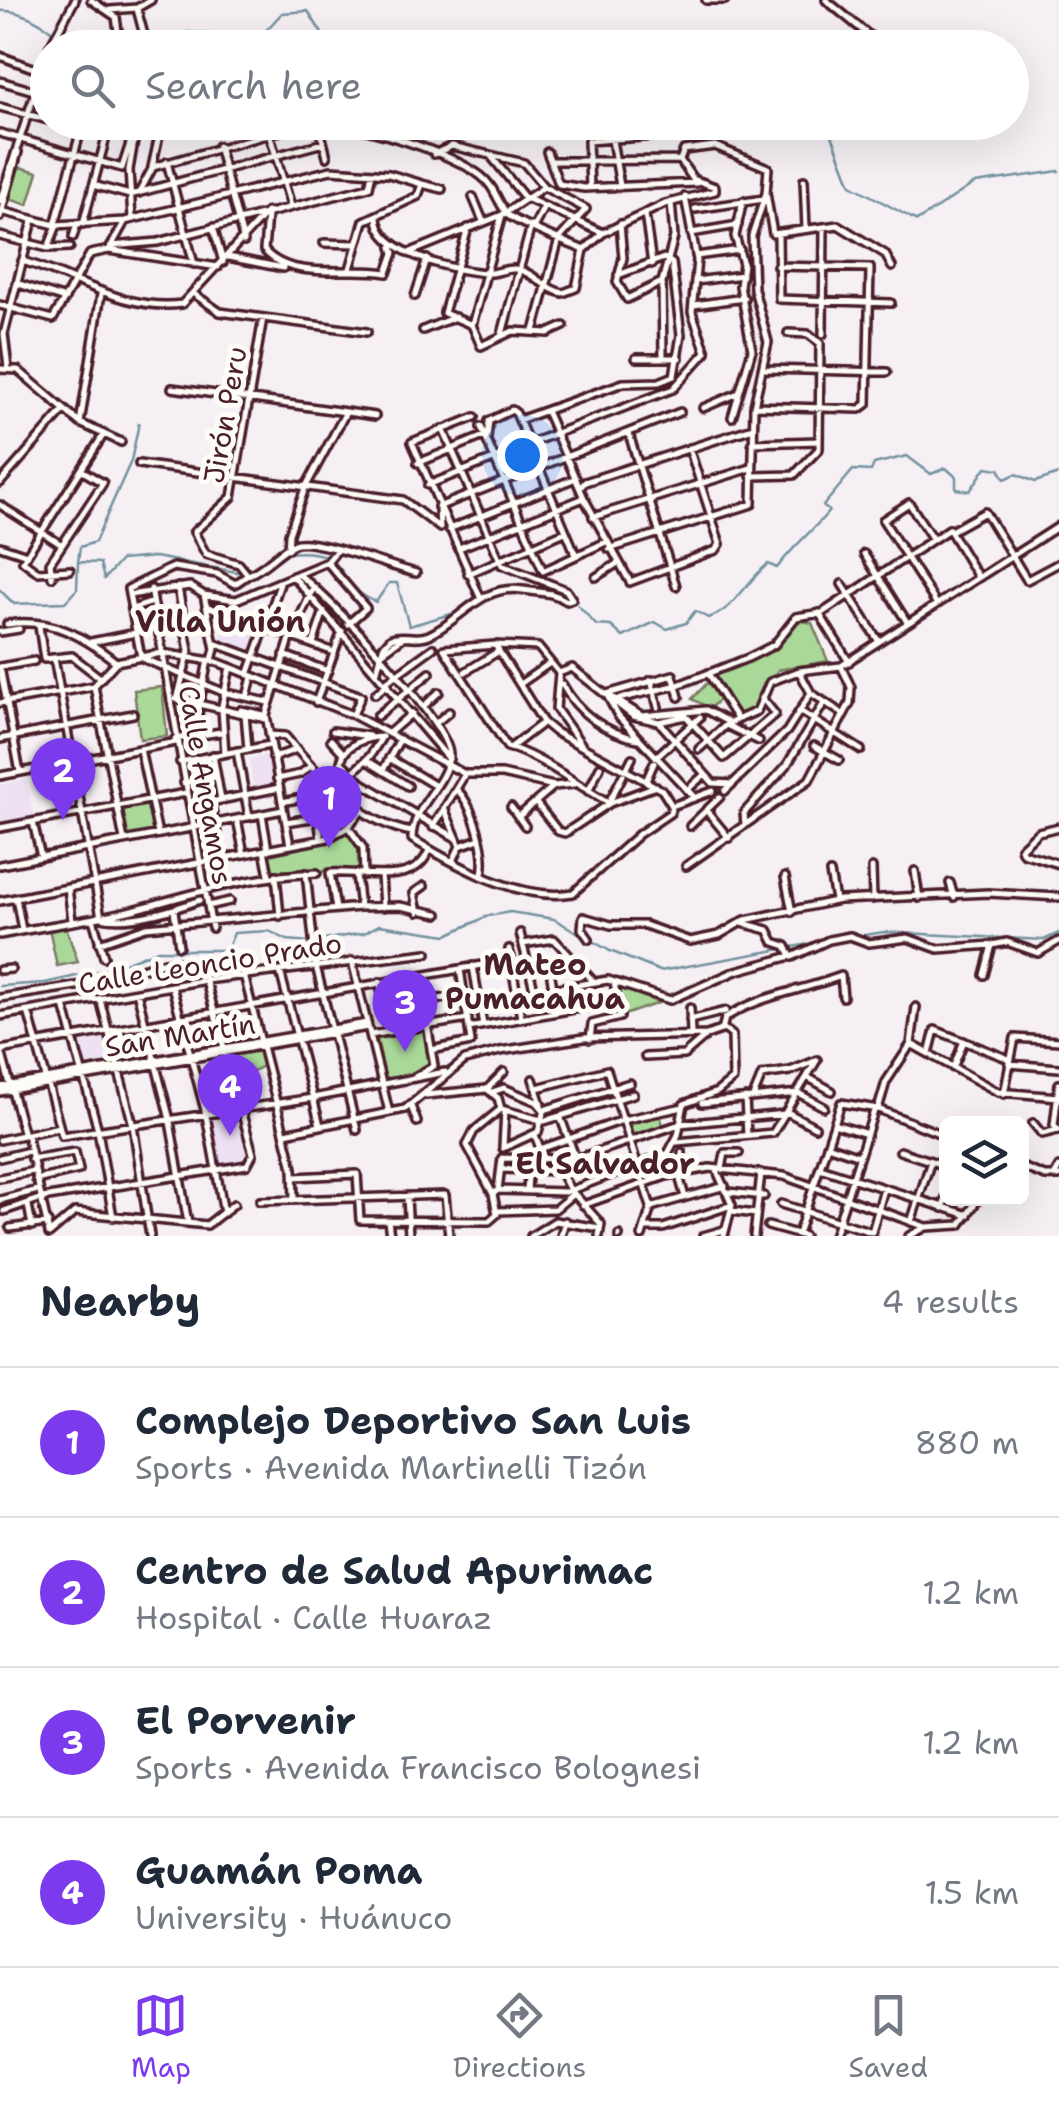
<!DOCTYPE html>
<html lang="en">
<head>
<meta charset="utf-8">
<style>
  body { margin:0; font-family:"Shantell Sans",sans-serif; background:#f6f6f7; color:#1f2937 }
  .controls { position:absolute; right:30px; bottom:30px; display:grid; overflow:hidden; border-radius:15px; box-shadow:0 10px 40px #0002 }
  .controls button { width:90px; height:90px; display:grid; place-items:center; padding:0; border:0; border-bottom:2px solid #e0e1e3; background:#fff; color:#1f2937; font:50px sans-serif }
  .you { position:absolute; left:522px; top:455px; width:35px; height:35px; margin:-25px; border:8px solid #fff; border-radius:50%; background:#1a73e8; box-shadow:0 0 0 15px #1a73e833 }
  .badge { display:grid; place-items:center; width:65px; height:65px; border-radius:50%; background:#7c3aed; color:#fff; font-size:32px; font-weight:700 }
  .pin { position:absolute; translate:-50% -82px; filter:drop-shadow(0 2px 5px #0008) }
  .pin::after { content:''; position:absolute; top:52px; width:35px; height:30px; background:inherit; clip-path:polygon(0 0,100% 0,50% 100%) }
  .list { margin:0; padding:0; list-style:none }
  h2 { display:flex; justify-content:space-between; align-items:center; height:130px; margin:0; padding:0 40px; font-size:42px }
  h2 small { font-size:32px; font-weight:400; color:#747a83 }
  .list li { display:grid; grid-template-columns:65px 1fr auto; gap:30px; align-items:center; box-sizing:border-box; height:150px; padding:0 40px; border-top:2px solid #e0e1e3 }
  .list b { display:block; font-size:38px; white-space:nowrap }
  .list p { margin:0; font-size:32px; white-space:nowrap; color:#747a83 }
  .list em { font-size:32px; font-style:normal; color:#747a83 }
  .icon { flex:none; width:55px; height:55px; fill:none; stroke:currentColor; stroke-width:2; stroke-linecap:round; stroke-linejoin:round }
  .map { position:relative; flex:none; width:1059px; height:1236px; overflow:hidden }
  .search { position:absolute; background:#fff; box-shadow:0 10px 40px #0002; left:30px; right:30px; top:30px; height:110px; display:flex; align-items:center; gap:25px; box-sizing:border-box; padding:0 35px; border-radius:55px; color:#747a83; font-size:38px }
  .sheet { height:730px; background:#fff }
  nav { display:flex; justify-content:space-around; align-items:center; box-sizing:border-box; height:140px; border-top:2px solid #e0e1e3; background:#fff; font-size:28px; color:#747a83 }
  nav a { display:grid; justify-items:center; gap:5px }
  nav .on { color:#7c3aed }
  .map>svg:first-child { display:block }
  .built { fill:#ede1f3 }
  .green { fill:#a9d898; stroke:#7a7c62; stroke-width:2.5 }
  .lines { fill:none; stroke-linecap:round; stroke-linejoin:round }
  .stream { stroke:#73929e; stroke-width:2.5 }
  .minor-casing { stroke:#4a1f2b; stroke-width:12 }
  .minor { stroke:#fdfcf7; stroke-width:5 }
  .labels { text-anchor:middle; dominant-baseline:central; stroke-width:10; stroke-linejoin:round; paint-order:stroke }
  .street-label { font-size:28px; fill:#4a1f2b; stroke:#fdfcf7 }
  .neighbourhood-label { font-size:30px; font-weight:bold; fill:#4a1f2b; stroke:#fdfcf7 }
</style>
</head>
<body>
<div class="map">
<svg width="1059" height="1236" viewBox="0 0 1059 1236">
  <rect width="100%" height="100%" fill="#f6f0f5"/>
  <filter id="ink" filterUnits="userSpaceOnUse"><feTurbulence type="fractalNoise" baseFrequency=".01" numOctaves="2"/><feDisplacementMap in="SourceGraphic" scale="20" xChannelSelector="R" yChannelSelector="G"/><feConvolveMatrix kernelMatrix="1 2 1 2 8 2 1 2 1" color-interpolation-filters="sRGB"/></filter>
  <g filter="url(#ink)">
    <path class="built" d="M226,621L256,633L249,653L220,641Z
      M270,754L276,787L254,791L249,759Z
      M26,779L34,816L0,824V785Z
      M104,1035L111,1061L86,1067L80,1041Z
      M242,1111L250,1157L247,1162L219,1167L210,1116Z"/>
    <path class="green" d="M19,167L38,172L28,205L9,199Z
      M798,620L812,623L828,661L778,670L753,710L740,715L711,674L775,649L789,626Z
      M711,679L722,697L710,708L692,699Z
      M162,687L167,736L140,739L134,690Z
      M148,805L153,832L126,838L121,810Z
      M349,832L358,842L362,872L270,870V855L332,841Z
      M65,924L78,962L57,966L49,928Z
      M618,986L659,1003L624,1015Z
      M425,1030L432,1065L412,1077L386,1081L377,1039Z
      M259,1048L264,1065L250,1073L253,1087L241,1090L230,1053Z
      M660,1115L664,1128L634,1138L629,1125Z"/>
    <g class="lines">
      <path class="stream" d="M0,11C25,9 55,31 73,48
        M162,47L188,32L259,38L282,13L308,11L331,48
        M827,122L851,185L917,221L975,183L1059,171
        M285,553C356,546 329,583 376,602L389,583H397L409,626L451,614
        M78,562L80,547L95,542L131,461L139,423
        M250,572L264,563
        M0,590L14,604L65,602L77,589L78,562L100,563L104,579L121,560L155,557L242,573
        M578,605L596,625L611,626L623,637L655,622L667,629L686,623L695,611L708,618C734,611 746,581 768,564L777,568C793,546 812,532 829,511L823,506L853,470L871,471L874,464L907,456L931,474L946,468L956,477V489L970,491L986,467L999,469L1005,479L1016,474L1035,482L1059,474
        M858,936L884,932L1044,940L1059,933
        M0,986L45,983L112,968L158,950H227L234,933L269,931L287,940L309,942L364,933L379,925L447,935L488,916L510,912L554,919L610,951L660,971L820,942"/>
      <g class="minor-casing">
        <path id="minor" d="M91,0L116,17L120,46L161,48
          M706,0H725
          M826,0L871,37
          M137,9L144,35
          M110,10L137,8L151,0
          M49,48L75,0
          M0,56L41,71
          M0,81L48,95
          M0,107L48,120
          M55,122L81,130
          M318,122L327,157
          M328,122C369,128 448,151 481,176C495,187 497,201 507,214C514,222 570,244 584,250
          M0,133L122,168L137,122
          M269,133L291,206
          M612,140L620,186
          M218,146L244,242
          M547,152L559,184L584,188L697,183
          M434,154L452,146L524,163L544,187L586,209L559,239L534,331
          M490,155L524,197L603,233
          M551,161L680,160
          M167,162L194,264
          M152,167L162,122
          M804,180L806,229
          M422,184L442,189
          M93,185L130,195L323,143
          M590,187L588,141L683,134
          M139,193L153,167L312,122
          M766,193L773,234L838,225L885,254L892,267
          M473,197L483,221
          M0,201L48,51
          M695,209L764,199
          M1,211L55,225L125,221L331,170L389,174L422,184L418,196L364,221L350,269
          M645,214L652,264
          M267,215L264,250C291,282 351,266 387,273L394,253L392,247
          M377,215C375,254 462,273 492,273C500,272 507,268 515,269C533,271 545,290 563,293L576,288L584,250L603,233L665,204L715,191V187L693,179L680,160L684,150L715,146L768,168L766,193L752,236L754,289L768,342L754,406L752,504L609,549
          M0,217L18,152
          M132,218L129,170L134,141
          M83,224L110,122
          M620,224L623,258L617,282L627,299L662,282
          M55,225L83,122
          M534,226L544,207
          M213,227L223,262
          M468,228L444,313L472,325L481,346L513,331L548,333L564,326
          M691,233L738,225
          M778,235L779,299L891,303
          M0,236L48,248L70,247
          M73,237L77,224
          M324,243L355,244
          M111,246L158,242L369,187L372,173
          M48,248L57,225
          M109,250L218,267
          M411,252L502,215L544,187
          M696,256L740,250
          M228,257L283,268
          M22,261C74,275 125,312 182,304L267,212
          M696,281L742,275
          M16,283L65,299
          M194,294L220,312L367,332
          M415,296L427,259
          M0,305L53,319L90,254L109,250L125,221
          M694,305L744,298
          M472,325L502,215
          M423,330L455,317
          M502,334L531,226
          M823,334L824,228
          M663,356L662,282L674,237L671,202
          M636,358H679
          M8,368L4,334L33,220
          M0,369L18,370L80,423L121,442
          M765,369L887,372
          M172,388L375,416
          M754,406L860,409L867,404L870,268L777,266
          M703,408L736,394
          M546,411L584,498L630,582L716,550L720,544L689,448
          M475,417L412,442L481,599
          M732,417L752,350L740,286L743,264L735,236L743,201
          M519,420L623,383L659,382L674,376L681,335L672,263L664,258L618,275
          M80,423L101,294
          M481,427L543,571L606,542
          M629,434L676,586
          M487,438L489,421L512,410L516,413L576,555
          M752,443L819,441
          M528,444L673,389L706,352L692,312L697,260L685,197
          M418,463L484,436
          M139,464L403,500L440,528L439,510
          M751,476L794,475L819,449L820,343L808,334L788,333
          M0,483L64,410
          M428,485L529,445
          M580,488L585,482L753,428
          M0,505L62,545
          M438,507L680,412
          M593,517L751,468
          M449,529L576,478
          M951,531L985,512L1027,580L1059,563
          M932,538L909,503L883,520L936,603
          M0,546L27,555
          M459,548L584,498
          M288,549L289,534L305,488L346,412
          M864,554L907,622
          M327,562L366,608L348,624
          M70,570L38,572L23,561L104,434
          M298,574C326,594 452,725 449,756C446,786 412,806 412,839C457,866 521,902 573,893L639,834L670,813L672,806L713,791
          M468,574L565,532
          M248,575C266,568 277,552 294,544C312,536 391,567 416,573
          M293,576L449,759
          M52,577L50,563L103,483L81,470
          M596,577L618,563
          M842,584L878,640
          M178,587L189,651L178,696
          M151,589L212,928
          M129,595L190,586L204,595L236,600L327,562L338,549
          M204,595L215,649L212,660
          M206,606L334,652
          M132,609L153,602
          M819,613L849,662
          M7,624C52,618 82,635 116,662
          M39,626L44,659L72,656L99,677
          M0,632L19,629
          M91,642L136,633
          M214,643L361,696L353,715
          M313,644L324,611
          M495,645L538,647L559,673L556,709L581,744
          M383,652L401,639
          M284,655L328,671
          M141,657L128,589L173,567L217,574L235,584L248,575L239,564L206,554L194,532L232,497L263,318
          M54,658L101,917C130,924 173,910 200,900
          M144,659L223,692L268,702
          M0,667L20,772
          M0,667L34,661
          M377,671L383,647L391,638C404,633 415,641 429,635C463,619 481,584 523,590C541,593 551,591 567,601L572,599L566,590L502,565L443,429
          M799,671L811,693L840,712
          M465,672L499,651
          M559,673L572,668L633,716L659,722L713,783L733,784
          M708,673L737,719
          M248,675L280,584
          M651,680L658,707
          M386,682L433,648
          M520,684L550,663
          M562,684C578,713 605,733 638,739
          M94,686L116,662L162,653L217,662L353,715L465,774H502L554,786L574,784
          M94,686L124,840
          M375,694L388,684
          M607,694L642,716L706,710L730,723L757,711L770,682L799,671L841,666L1059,526
          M607,694L673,675L679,697
          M247,697L252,677
          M608,697L618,716L695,798
          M176,699L266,719
          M618,699L678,685L748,658L774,645L796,617L822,613L949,529L978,577
          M200,701L208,660
          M316,702L342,631
          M0,703L94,686
          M198,704L199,735
          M222,706L230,667
          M423,707L439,692
          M222,709L225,753
          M241,710L264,715
          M800,711L861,750
          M245,714L248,749
          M377,716L430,673
          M659,722L686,716L724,758L775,714L762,698
          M436,723L449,712
          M726,725L759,741
          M333,731L369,736
          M389,733L412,713
          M269,735L285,736C319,775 358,823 412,832
          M382,737C365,737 344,745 341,762L362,783L456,838
          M0,739L133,714
          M175,739L221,732
          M331,740L344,754
          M814,746L839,760
          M510,748L540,725
          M140,749L158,834
          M699,749L727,724
          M237,751L249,817
          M213,755L221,800
          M656,757L700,717
          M273,758L297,749
          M389,758L434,785
          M366,760L408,786
          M180,762L270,745
          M383,770L400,739
          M626,770L632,758
          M0,776L176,742
          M206,779L222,859
          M277,779L300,774L311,766
          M646,781L654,763
          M184,783L217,777
          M456,789C473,804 487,852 482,874
          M334,790L370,756L382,737
          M687,790L705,774
          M588,791L600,767
          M725,791L787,731L811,693
          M314,794L324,813
          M211,802L279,788
          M282,802L307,797L327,783
          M609,802L623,775
          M536,803L558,831L565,833L610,803L656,786
          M610,803C579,787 538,754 507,747L444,649L495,645L543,722L555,732L662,790L672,806
          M511,807L525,826
          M444,808L460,846
          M706,810L729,838
          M262,814L268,850
          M318,817L321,839
          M518,817L554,786
          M237,819L244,854
          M33,822L41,857
          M286,822L318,817L342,797
          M745,825L744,813L787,765L824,703
          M690,826L720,797
          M433,827L465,774
          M1059,827L1038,832L1021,848L1023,853L1059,864
          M0,828L186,793
          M349,828L363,848L364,875
          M290,845L266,715L291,636L314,587
          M264,850L269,875
          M453,861L460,846L479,839
          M0,865L283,810
          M686,866L809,780L850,703L851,687L841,666
          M872,868L873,899
          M915,871L919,898
          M306,873L316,966L357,1130
          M830,873L835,900
          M276,875L280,916
          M356,875L360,907
          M381,875L383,907
          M785,877L792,912
          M950,883L954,897
          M68,888L72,920
          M16,898L22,930
          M0,901L328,838L348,827L362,809
          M208,906L230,901
          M336,909L330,873C361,870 415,889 429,850
          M174,910L179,946
          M418,912L414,893L424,886
          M93,919L104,957
          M520,933L535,993
          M0,935C48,925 97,920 144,907C206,890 251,876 317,873
          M589,939L582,929L583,917L611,925H645L690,941L719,935L745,920L840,900L988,893L1059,897
          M99,943L146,927L360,907L400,906L438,914
          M523,944L554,939L594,982
          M509,949L521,1018
          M792,957L829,940L850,936L869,943L908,938L938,949L992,945
          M352,961L389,1112
          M549,964L557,1012
          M473,966L483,1025
          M0,970L11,969
          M280,971L320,1125
          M512,971L568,960
          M244,975L293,1168L294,1200
          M984,975L992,945L1007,942L1038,953L1059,941
          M380,982L388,1032
          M172,986L205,1110L224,1213
          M137,992L169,1116L188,1223
          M0,998L95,983L165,962L201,963L253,1154L247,1165L42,1198L4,1211
          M100,999L133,1125L150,1236
          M465,1003L608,980L670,1000L736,971L791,956L786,946L774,942L768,930L742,923
          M64,1005L98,1130L113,1217
          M384,1008L464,995
          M690,1008L691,1034
          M28,1011L62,1136L313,1098L445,1072
          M0,1016L206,980L427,953
          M690,1020L726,1011
          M469,1028L619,1001
          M722,1030L725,1018C759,995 802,991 841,976L843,997
          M370,1035L468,1019
          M590,1039L592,1024L620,1017L614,982
          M911,1044L998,1092L1059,1097
          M0,1050L511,960
          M431,1050L471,1042L460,969
          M1,1051L24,1135
          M929,1054L935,1030L1009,1059
          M645,1057L684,1055L707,1035
          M1009,1064L1059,1068
          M953,1068L964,1041
          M416,1076L434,1066L419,976
          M807,1077L832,1091
          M533,1079L541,1104
          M1059,1084L1054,1125L1059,1130
          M0,1087L367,1023
          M537,1088L607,1070L651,1207L642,1236
          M487,1089L504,1072
          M0,1092L368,1027
          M492,1092L504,1088L537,1102L544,1110L538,1132L503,1148
          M1004,1094L1015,1038L1059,1041
          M426,1095L487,1089
          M753,1097L762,1075L790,1071L815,1061
          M745,1098L747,1135
          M702,1103L798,1093L824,1107
          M411,1106L417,1122
          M501,1109L544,1121L633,1094
          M878,1109L886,1082L911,1044L916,1007
          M544,1110L630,1083
          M787,1112L815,1127
          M560,1116L576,1159
          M1033,1123L1042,1134L1058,1130
          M834,1124L867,1134
          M285,1133L405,1109L465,1060L500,1051L584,1038L707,1035L724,1029L732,1035L733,1079L717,1092L684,1104L678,1135L665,1159L666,1176L710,1168L784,1176L926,1227
          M27,1134L49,1233
          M535,1135L544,1159
          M0,1140L59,1127
          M677,1142L773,1133L817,1060
          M827,1145L859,1156
          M503,1147L505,1110
          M540,1149L623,1120L683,1107
          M900,1151L946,1166
          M682,1153L679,1176L685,1197
          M0,1158L29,1151
          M502,1158L576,1159L680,1124L785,1114
          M31,1159L75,1152L79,1170L36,1180
          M554,1160L569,1188L601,1224L599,1236
          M1022,1167L1045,1176H1059
          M820,1168L968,1215
          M501,1169L559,1171
          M722,1169L725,1153H739
          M717,1171L732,1205L724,1236
          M1054,1176L1059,1167
          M294,1177L357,1174L360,1220L489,1221L497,1214L493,1194L467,1145L474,1131L501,1109L498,1098L487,1089
          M0,1178L33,1171
          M498,1190L502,1158
          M527,1191L529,1159
          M729,1192L764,1196
          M493,1194L498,1190L566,1192L666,1154
          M407,1196L409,1236
          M0,1200L38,1190
          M260,1201L445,1195L449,1236
          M781,1204L872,1232L884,1189
          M28,1205L32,1226
          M583,1205L666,1176
          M651,1207L725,1186
          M943,1208L946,1197
          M497,1211L555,1209L573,1194
          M732,1211L756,1214
          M388,1220L390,1236
          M911,1222L931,1161
          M768,1226L804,1236
          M10,1228L48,1223
          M646,1228H663L732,1205
          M49,1234L75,1212L207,1225L234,1204
          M798,1234L841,1103L878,1109L946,1136
          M531,1236L555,1221L600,1228
          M561,1236L565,1221
          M619,1236V1235
          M703,1236L724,1230
          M754,1236L761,1173
          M834,1236L874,1111
          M909,1236L926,1227L960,1225L979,1198"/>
      </g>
      <use href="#minor" class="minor"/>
    </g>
  </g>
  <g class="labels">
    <g class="street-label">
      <text transform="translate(225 415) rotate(-80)">Jirón Peru</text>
      <text transform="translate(206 785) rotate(80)">Calle Angamos</text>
      <text transform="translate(210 963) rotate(-9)">Calle Leoncio Prado</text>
      <text transform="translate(180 1035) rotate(-9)">San Martín</text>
    </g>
    <g class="neighbourhood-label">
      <text x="220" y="621">Villa Unión</text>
      <text x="535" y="964">Mateo<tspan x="535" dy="34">Pumacahua</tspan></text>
      <text x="605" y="1163">El Salvador</text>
    </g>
  </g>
</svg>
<div class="controls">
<button><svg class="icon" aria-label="layers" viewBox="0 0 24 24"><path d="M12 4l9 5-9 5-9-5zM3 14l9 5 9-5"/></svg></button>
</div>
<div class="you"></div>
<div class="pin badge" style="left:329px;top:848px">1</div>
<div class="pin badge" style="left:63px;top:820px">2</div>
<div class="pin badge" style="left:405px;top:1052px">3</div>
<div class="pin badge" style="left:230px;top:1136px">4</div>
<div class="search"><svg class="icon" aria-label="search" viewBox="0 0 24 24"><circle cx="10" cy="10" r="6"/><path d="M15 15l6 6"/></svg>Search here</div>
</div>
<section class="sheet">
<h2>Nearby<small>4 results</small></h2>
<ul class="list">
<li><span class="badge">1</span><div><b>Complejo Deportivo San Luis</b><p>Sports · Avenida Martinelli Tizón</p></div><em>880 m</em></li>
<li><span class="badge">2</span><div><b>Centro de Salud Apurimac</b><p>Hospital · Calle Huaraz</p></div><em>1.2 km</em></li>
<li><span class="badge">3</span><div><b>El Porvenir</b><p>Sports · Avenida Francisco Bolognesi</p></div><em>1.2 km</em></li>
<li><span class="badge">4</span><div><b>Guamán Poma</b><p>University · Huánuco</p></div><em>1.5 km</em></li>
</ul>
</section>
<nav>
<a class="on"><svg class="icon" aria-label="map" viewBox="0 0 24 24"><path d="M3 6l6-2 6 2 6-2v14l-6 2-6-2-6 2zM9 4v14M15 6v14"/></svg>Map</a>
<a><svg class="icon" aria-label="directions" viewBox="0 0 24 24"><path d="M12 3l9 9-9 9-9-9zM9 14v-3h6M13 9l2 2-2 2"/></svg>Directions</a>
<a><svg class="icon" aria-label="saved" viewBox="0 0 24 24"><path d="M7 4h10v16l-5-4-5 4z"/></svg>Saved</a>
</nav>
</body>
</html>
